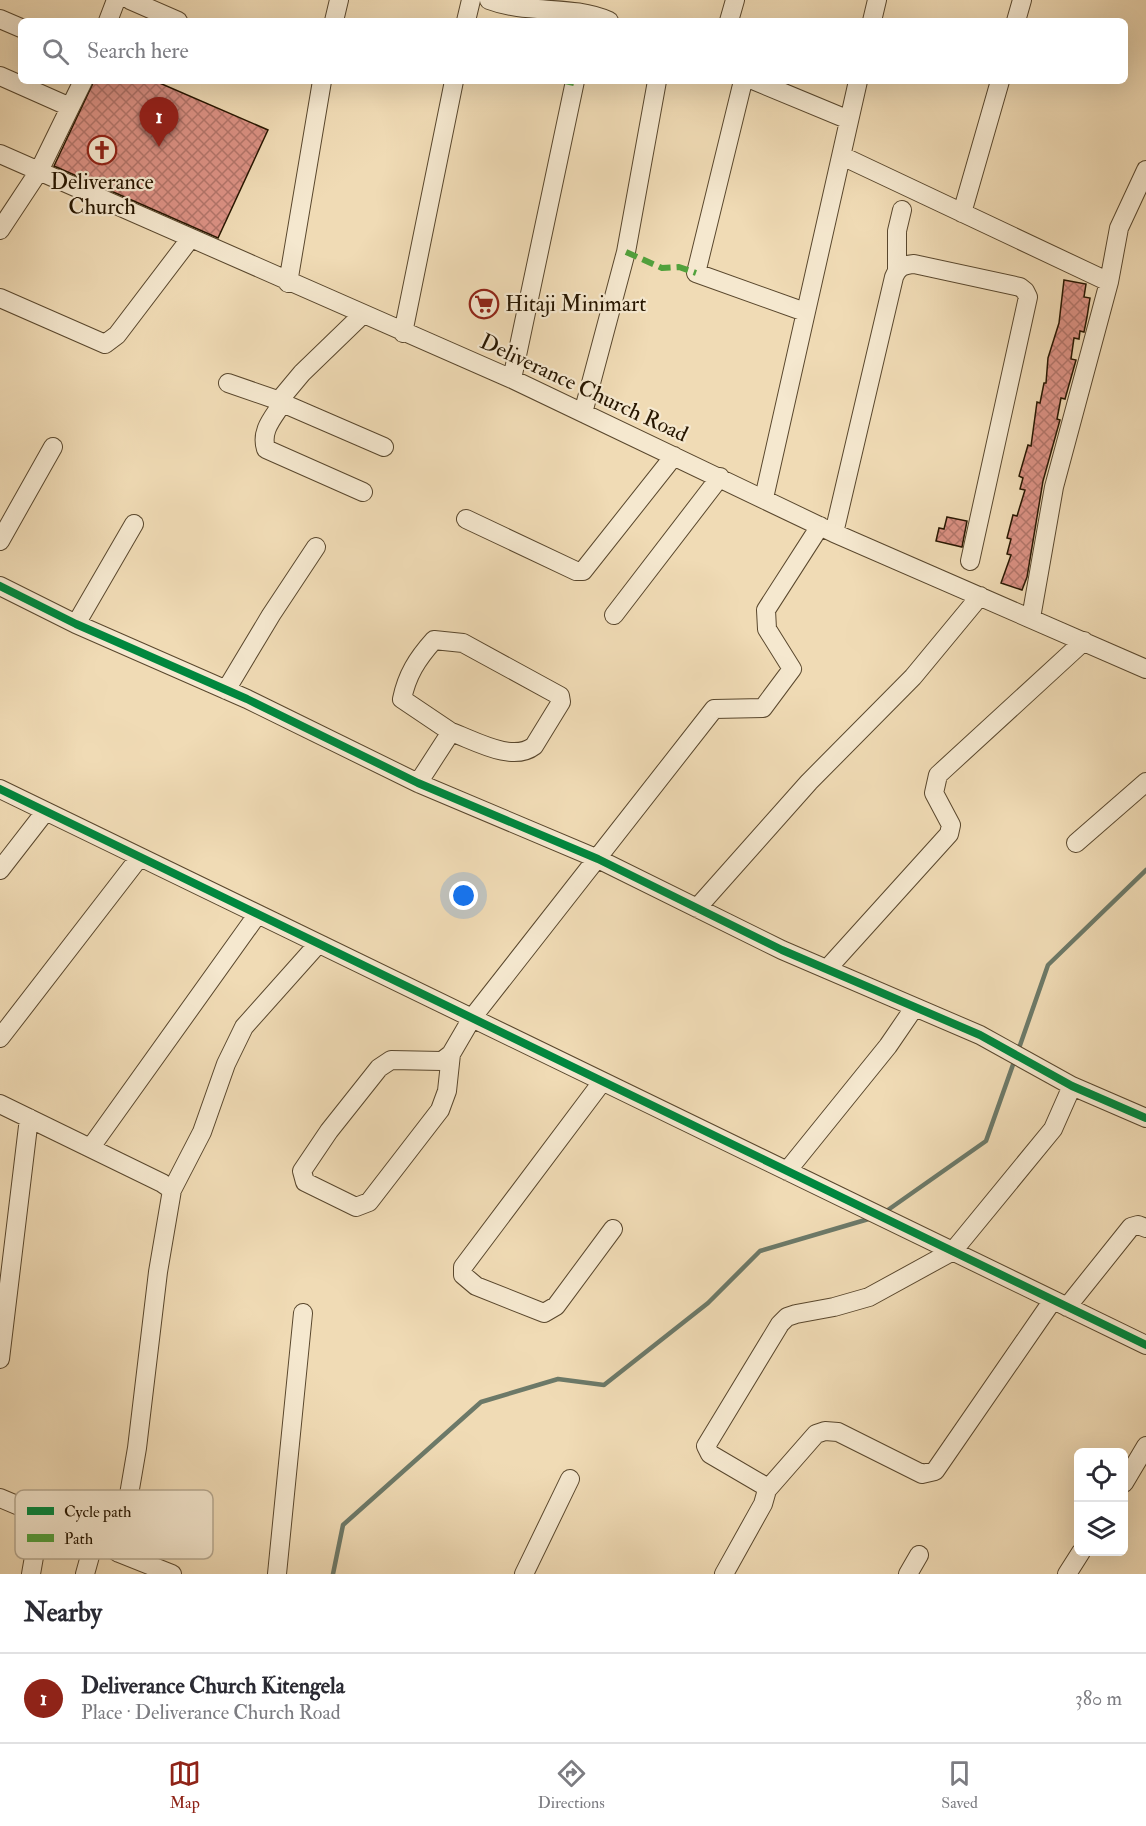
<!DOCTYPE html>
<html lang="en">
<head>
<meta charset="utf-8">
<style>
  body { margin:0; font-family:"IM FELL Double Pica",serif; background:#f7f7f7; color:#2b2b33 }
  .controls { position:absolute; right:18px; bottom:18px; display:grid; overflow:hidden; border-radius:9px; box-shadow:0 6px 24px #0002 }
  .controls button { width:54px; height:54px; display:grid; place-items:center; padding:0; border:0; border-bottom:2px solid #e1e1e2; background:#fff; color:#2b2b33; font:30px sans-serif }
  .you { position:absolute; left:464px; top:896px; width:21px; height:21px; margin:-15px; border:4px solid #fff; border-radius:50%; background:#1a73e8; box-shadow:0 0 0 9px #1a73e833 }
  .badge { display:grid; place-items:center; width:39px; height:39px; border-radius:50%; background:#8f2418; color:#fff; font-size:20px; font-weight:700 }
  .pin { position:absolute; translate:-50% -50px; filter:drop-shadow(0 2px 3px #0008) }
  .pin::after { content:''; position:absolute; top:32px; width:21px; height:18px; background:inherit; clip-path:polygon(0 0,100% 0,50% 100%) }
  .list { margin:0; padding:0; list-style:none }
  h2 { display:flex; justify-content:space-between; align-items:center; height:78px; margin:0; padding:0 24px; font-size:26px }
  h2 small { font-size:20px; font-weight:400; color:#7c7c81 }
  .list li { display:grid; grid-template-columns:39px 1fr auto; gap:18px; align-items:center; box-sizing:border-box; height:90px; padding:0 24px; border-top:2px solid #e1e1e2 }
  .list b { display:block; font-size:22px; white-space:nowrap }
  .list p { margin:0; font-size:20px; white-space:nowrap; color:#7c7c81 }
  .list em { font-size:20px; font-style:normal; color:#7c7c81 }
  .icon { flex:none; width:33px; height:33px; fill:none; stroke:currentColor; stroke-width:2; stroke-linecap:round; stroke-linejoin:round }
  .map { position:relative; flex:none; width:1146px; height:1574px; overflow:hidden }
  .search { position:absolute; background:#fff; box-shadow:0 6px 24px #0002; left:18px; right:18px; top:18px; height:66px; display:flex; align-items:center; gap:15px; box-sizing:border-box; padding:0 21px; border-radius:9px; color:#7c7c81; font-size:22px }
  .sheet { height:168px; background:#fff }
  nav { display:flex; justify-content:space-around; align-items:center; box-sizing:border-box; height:84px; border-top:2px solid #e1e1e2; background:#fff; font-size:16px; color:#7c7c81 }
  nav a { display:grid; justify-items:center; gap:3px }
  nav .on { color:#8f2418 }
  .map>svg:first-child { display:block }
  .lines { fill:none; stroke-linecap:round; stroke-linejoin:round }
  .stream { stroke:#6c7968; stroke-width:4.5 }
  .building { fill:url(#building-cross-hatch); stroke:#271600; stroke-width:1.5 }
  .minor-casing { stroke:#59472d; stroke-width:20 }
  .minor { stroke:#f5e8cf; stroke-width:18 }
  .quiet { stroke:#51a13c; stroke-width:6; stroke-dasharray:12 6; stroke-linecap:butt }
  .cycleway-casing { stroke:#f5e8cf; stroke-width:11 }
  .cycleway { stroke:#00873e; stroke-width:8 }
  .labels { text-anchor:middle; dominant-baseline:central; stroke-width:4.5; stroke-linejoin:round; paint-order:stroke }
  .poi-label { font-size:22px; fill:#271600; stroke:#f5e8cf }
  .street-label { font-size:22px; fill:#271600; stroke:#f5e8cf }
  .key { fill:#f5e8cf; stroke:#b7a991; stroke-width:1.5 }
  .key-label { font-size:16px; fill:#271600 }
</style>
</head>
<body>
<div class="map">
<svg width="1146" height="1574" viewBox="0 0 1146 1574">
  <defs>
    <pattern id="building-cross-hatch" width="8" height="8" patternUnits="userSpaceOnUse" patternTransform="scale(1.5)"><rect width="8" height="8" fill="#db9184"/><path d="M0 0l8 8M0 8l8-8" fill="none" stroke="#b2756a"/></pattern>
  </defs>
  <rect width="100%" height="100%" fill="#f0dbb5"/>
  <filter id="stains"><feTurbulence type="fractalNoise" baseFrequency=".00333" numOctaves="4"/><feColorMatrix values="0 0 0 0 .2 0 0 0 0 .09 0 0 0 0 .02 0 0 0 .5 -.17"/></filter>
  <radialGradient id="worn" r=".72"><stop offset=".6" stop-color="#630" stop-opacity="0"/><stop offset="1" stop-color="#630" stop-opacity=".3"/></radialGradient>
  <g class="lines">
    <path class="stream" d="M1018,1051L1048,965L1146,870
      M885,1212L986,1141L1015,1059
      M333,1574L343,1525L481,1402L558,1379L604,1385L708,1303L760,1251L872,1218"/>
  </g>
  <path class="building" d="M94,81H155L268,130L218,238L54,166Z
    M1064,280L1086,284L1084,297L1090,298L1087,317L1084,332L1080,331L1079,339L1074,338L1071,359L1076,360L1065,399L1061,398L1057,419L1060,420L1043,481L1027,577L1022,590L1001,583L1011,555L1007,554L1011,539L1007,538L1013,515L1017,516L1025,490L1020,489L1023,478L1019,476L1028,445L1031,446L1037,402L1040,403L1044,383H1046L1048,358L1059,323Z
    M947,517L967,521L962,547L936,541L939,528L944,529Z"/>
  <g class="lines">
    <g class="minor-casing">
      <path id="minor" d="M130,0L178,21
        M489,0C528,15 571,4 609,21
        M0,19L21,28
        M108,21L116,0
        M334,21L339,0
        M466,21L471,0
        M729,21L735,0
        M872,21L877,0
        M1016,21L1022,0
        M0,76L70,107
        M743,81L696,273L805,312
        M755,81L849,120
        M0,154L512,379L834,533L1146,669
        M842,156L1109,282
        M962,213L1000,81
        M0,230L39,171L83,81
        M897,269V231L902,210
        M288,283L322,81
        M0,298L105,344L117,335L190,239
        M362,315L302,373L282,397L287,405L384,447
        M403,333L454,81
        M512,379L575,81
        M228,383L283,402C274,417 260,430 266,449L363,492
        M583,413L626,252L657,81
        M764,498L858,81
        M466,519L576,571H583L674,456
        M834,533L894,277C898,267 903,265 914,264L1020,287L1025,291L1028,297L970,561
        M0,541L53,447
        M0,586L76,624L247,699L418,783L598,859L782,950L980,1035L1072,1086L1146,1118
        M614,615L720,477
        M1031,618L1054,487L1109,282L1119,228L1146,170
        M76,624L134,524
        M226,690L271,615L316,547
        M418,783L451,732L402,699C407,675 417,659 434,640L463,643L560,696L561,702L534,746C512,763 474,740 451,732
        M0,789L1146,1345
        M1076,843L1146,782
        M0,870L45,812
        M697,908L809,782L913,677L980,596
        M827,969L949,834L951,825L934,793L938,775L1084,641
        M0,1038L139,858
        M451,1054L447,1091L440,1110L369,1202L356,1207L305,1182L302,1171L329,1131L379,1068L391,1060L442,1061L451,1054L472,1018L714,709L763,708L792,669L767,629L766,610L820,526
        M602,1082L463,1267V1275L476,1286L544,1313L556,1306L613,1229
        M0,1104L162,1183L172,1190
        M91,1147L257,915
        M787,1171L888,1046L914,1008
        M1067,1307L1131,1227L1138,1225L1146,1228
        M0,1359L29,1118
        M1124,1483L1146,1446
        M767,1490L816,1434L825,1431L838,1432L922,1474L935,1471L1053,1300
        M0,1498L95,1538L119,1553L172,1574
        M119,1553L137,1448L158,1272L172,1190L202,1132L226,1064L244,1027L318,944
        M31,1574L41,1517
        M85,1574L95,1538
        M277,1574L303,1313
        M524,1574L570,1479
        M724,1574L763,1504L767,1490L763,1485L710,1454L706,1446L780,1324L787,1317L796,1314L834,1307L869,1297L953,1251L1053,1129L1072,1086
        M908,1574L919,1555
        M1067,1574L1081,1552"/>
    </g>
    <use href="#minor" class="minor"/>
    <path class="quiet" d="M565,81L574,83
      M626,252L662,268L679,267L696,273"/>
    <g class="cycleway-casing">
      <path id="cycleway" d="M0,586L76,624L247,699L418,783L598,859L782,950L980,1035L1072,1086L1146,1118
        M0,789L1146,1345"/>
    </g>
    <use href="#cycleway" class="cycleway"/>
  </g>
  <defs>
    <g id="church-ring" transform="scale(1.5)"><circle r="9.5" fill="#f5e8cf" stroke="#8f2418" stroke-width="1.5"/><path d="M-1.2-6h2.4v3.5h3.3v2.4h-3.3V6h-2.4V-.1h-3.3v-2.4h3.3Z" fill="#8f2418"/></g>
    <g id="supermarket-ring" transform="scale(1.5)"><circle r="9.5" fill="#f5e8cf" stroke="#8f2418" stroke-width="1.5"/><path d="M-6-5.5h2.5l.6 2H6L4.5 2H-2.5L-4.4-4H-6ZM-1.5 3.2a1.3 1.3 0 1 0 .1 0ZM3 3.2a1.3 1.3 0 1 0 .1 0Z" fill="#8f2418"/></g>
  </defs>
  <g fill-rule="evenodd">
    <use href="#church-ring" x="102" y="150"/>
    <use href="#supermarket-ring" x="484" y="304"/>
  </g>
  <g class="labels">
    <g class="poi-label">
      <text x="102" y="182">Deliverance<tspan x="102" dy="25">Church</tspan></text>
      <text x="505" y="304" text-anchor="start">Hitaji Minimart</text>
    </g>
    <g class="street-label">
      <text transform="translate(584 388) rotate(25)">Deliverance Church Road</text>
    </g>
  </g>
  <rect x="15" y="1490" width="198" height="69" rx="9" class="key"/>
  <rect x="27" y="1507" width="27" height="8" fill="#00873e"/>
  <rect x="27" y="1534" width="27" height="8" fill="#51a13c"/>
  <g class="key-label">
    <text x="64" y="1517">Cycle path</text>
    <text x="64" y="1544">Path</text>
  </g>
  <rect width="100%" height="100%" filter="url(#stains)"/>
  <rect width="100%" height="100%" fill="url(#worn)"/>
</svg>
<div class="controls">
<button><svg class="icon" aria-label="locate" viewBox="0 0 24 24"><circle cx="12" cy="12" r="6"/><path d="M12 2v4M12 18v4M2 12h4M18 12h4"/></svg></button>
<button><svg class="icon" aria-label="layers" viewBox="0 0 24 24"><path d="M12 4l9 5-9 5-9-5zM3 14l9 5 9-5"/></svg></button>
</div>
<div class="you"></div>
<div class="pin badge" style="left:159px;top:147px">1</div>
<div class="search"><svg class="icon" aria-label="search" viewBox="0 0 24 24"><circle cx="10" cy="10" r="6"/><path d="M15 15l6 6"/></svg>Search here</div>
</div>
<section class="sheet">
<h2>Nearby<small></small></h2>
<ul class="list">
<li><span class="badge">1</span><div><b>Deliverance Church Kitengela</b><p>Place · Deliverance Church Road</p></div><em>380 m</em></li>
</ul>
</section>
<nav>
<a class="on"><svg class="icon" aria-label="map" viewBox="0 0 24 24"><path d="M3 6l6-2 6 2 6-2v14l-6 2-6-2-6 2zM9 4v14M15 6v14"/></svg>Map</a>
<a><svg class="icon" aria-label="directions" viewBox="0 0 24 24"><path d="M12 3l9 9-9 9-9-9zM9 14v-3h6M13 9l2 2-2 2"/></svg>Directions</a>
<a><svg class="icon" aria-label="saved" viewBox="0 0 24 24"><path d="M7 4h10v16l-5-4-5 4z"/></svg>Saved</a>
</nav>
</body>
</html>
